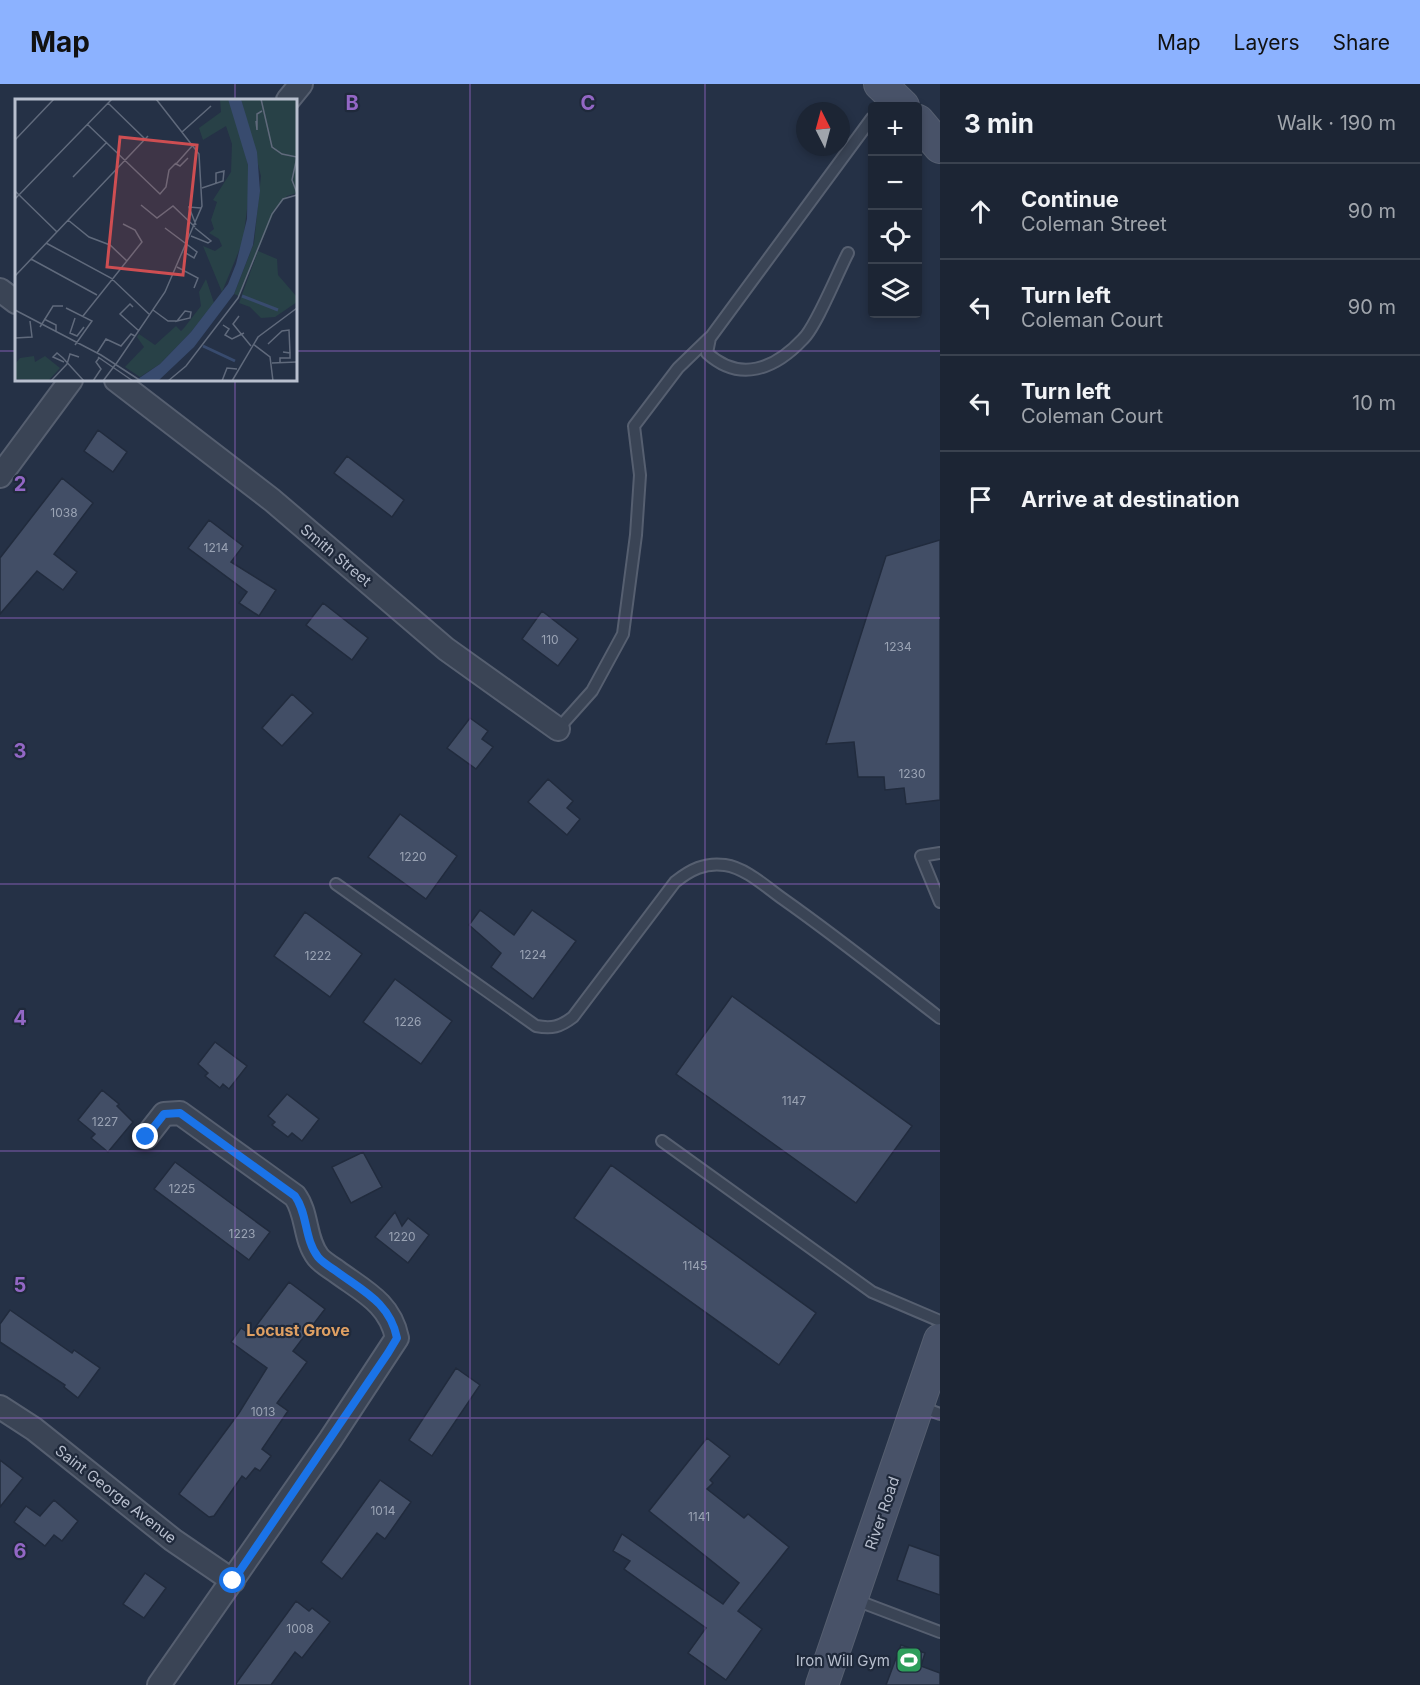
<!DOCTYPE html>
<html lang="en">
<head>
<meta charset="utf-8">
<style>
  body { margin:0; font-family:Inter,sans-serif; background:#293140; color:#f1f3f6 }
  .controls { position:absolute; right:18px; top:18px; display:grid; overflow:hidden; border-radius:6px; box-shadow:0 3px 9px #0003 }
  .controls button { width:54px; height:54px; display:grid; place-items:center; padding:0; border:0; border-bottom:2px solid #3a424f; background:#1c2534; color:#f1f3f6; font:30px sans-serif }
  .compass { position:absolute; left:796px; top:18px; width:54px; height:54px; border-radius:50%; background:#1c2534; box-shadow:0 3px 9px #0003; rotate:354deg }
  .stop { position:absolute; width:18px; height:18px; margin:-14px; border:4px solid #1a73e8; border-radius:50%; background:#fff }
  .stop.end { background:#1a73e8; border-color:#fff; box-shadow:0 2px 6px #0008 }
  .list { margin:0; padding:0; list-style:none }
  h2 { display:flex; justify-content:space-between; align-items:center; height:78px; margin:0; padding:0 24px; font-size:26px }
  h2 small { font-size:20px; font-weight:400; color:#a0a5ac }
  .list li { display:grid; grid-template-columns:39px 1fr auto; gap:18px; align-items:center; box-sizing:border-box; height:96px; padding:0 24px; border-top:2px solid #3a424f }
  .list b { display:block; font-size:22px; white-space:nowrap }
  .list p { margin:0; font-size:20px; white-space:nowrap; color:#a0a5ac }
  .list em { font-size:20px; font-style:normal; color:#a0a5ac }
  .icon { flex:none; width:33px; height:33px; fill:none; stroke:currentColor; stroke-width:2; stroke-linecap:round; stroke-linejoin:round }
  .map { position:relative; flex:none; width:940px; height:1601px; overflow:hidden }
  header { display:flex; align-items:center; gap:36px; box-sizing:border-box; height:84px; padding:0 30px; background:#8cb2ff; color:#111 }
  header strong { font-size:28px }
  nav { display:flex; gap:33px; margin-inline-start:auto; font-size:21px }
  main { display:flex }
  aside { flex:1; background:#1c2534 }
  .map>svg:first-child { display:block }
  .building { fill:#424e66; stroke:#212b3d; stroke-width:1.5 }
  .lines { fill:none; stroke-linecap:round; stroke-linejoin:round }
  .lane-casing { stroke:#565f70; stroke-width:14 }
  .street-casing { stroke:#565f70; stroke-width:26 }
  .secondary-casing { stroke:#565f70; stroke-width:34 }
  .lane { stroke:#3a4455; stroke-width:10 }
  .street { stroke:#3a4455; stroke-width:22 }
  .secondary { stroke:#485268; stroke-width:32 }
  .route { stroke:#1a73e8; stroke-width:8 }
  .grid { fill:none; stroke:#9367c5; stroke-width:1.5; stroke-opacity:0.55 }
  .labels { text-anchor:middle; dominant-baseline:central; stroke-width:4.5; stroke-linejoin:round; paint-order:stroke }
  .number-label { font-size:12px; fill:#9aa3b4 }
  .street-label { font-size:15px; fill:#b8bfce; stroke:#1f293b }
  .poi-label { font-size:15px; fill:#b8bfce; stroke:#1f293b; text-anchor:end }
  .neighbourhood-label { font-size:16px; font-weight:bold; fill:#dfa063; stroke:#1f293b }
  .inset-river { fill:none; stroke:#384b6e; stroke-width:3 }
  .inset-road { fill:none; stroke:#606a7c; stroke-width:1.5 }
  .view { fill:#ce4e52; fill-opacity:0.15; stroke:#ce4e52; stroke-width:3 }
  .inset-edge { fill:none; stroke:#b8bfce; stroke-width:3 }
  .grid-label { font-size:20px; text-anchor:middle; font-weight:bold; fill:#9367c5; stroke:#1f293b; stroke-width:4.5; stroke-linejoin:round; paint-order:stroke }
</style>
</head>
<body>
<header>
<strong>Map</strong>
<nav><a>Map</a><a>Layers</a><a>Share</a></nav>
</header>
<main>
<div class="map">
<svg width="940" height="1601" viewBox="0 0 940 1601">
  <rect width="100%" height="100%" fill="#253146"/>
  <path class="building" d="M98,346L127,368L113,388L84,367Z
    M347,372L404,416L392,433L334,389Z
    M62,394L93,419L54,470L77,488L63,506L37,487L0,530V474Z
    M209,436L243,462L231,478L276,506L259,532L239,519L247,508L188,464Z
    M940,456V716L906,720L904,704L885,706L884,693H858L854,658L826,660L886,472Z
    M323,519L368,554L352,576L306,541Z
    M542,527L578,555L558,582L522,555Z
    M292,610L313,629L282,662L262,644Z
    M470,634L488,647L482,655L493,663L476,685L447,664Z
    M548,695L573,717L567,724L580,735L567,751L528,718Z
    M400,730L457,772L426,815L368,773Z
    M480,826L514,851L532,826L576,857L533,915L491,883L501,869L469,841Z
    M305,828L362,870L330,913L274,872Z
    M395,895L452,937L421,980L363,938Z
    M732,912L912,1042L856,1119L676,990Z
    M215,958L247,982L229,1005L223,1000L220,1004L205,992L208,989L198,980Z
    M102,1006L119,1020L117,1022L133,1038L108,1068L91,1054L95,1050L78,1036Z
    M287,1010L319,1035L302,1057L292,1049L288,1053L272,1041L275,1038L268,1032Z
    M363,1068L382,1103L351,1119L332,1083Z
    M175,1078L270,1148L249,1176L154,1105Z
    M611,1081L816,1229L779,1281L574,1134Z
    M395,1128L402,1142L408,1134L429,1151L408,1179L375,1153Z
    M289,1198L325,1225L293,1267L307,1278L277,1319L288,1327L262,1365L271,1372L260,1387L255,1384L246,1395L242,1392L214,1432L209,1433L179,1410L239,1329L267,1284L231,1258L241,1244L250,1250Z
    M10,1226L72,1269L74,1266L100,1284L78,1314L64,1303L65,1301L0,1258V1240Z
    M456,1284L480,1301L432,1372L409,1356Z
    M707,1354L730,1372L710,1396L713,1399L707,1405L744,1434L748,1430L789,1463L738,1527L762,1545L726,1596L688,1569L706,1544L624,1485L630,1477L613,1467L622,1450L723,1520L739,1499L649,1427Z
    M0,1376L23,1394L0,1423Z
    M380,1396L411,1418L385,1455L377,1449L342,1495L321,1478Z
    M54,1416L78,1437L62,1457L54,1451L45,1462L14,1438L26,1422L40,1432Z
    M909,1461L940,1472V1511L897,1496Z
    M145,1489L166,1504L144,1534L123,1520Z
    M296,1517L309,1527L312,1524L330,1538L302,1574L295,1568L271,1601H235Z
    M901,1561L925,1569L921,1582L940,1589V1601H886Z"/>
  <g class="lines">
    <g class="lane-casing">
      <path id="lane" d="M848,169C838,188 816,243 803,255C775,285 740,299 707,269L710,254L872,34
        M558,645L592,607L623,550L636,451L640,391L634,342L678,284L709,254
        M940,769L921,772L940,818
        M336,800L536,942C552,945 560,943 573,933L675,798C690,786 705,778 725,781C746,784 766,803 783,815C837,853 888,894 940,934
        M662,1057L872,1208L940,1237
        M921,1323L940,1330
        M853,1515L940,1548"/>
    </g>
    <g class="street-casing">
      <path id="street" d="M288,16L301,0
        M0,206L16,218
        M116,296L272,416L446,565L558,645
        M0,392L71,296
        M146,1053L164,1030L180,1029L295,1112C308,1130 304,1155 318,1173C322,1178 330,1183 336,1187C363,1207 390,1219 397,1254L330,1356L159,1601
        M0,1323L34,1345L173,1456L233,1497"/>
    </g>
    <g class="secondary-casing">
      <path id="secondary" d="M880,0L903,22
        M918,37L940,63
        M822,1601L940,1256"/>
    </g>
    <use href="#lane" class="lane"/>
    <use href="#street" class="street"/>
    <use href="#secondary" class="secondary"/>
  </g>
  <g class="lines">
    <path class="route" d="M146,1053L164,1030L180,1029L295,1112C308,1130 304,1155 318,1173C322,1178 330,1183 336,1187C363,1207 390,1219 397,1254L388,1269L233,1497"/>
  </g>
  <path class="grid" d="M235,0V16M470,0V1601M705,0V1601M0,267H16M296,267H940M235,296V1601M0,534H940M0,800H940M0,1067H940M0,1334H940"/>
  <defs>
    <g id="stadium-square" transform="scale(1.35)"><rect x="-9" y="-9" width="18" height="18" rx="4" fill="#2e9e5b" stroke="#1f293b"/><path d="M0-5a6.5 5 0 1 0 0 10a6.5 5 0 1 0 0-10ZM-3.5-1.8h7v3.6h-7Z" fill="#fff"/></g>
  </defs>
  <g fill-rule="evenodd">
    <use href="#stadium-square" x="909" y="1576"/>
  </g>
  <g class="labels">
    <g class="number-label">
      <text x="64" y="428">1038</text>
      <text x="216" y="463">1214</text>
      <text x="550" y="555">110</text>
      <text x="898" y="562">1234</text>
      <text x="912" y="689">1230</text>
      <text x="413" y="772">1220</text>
      <text x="533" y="870">1224</text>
      <text x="318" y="871">1222</text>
      <text x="408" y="937">1226</text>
      <text x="794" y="1016">1147</text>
      <text x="105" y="1037">1227</text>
      <text x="182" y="1104">1225</text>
      <text x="242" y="1149">1223</text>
      <text x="402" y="1152">1220</text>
      <text x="695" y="1181">1145</text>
      <text x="263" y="1327">1013</text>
      <text x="383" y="1426">1014</text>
      <text x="699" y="1432">1141</text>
      <text x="300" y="1544">1008</text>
    </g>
    <g class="street-label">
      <text transform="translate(336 471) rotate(40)">Smith Street</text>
      <text transform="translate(116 1410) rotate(38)">Saint George Avenue</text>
      <text transform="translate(882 1429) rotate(-71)">River Road</text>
    </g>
    <g class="poi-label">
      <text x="890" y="1576">Iron Will Gym</text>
    </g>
    <g class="neighbourhood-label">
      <text x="298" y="1246">Locust Grove</text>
    </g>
  </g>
  <g transform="translate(15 15)">
    <rect width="282" height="282" fill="#253146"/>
    <path d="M205,0H213L223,24L233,66L234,94L228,142L207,193L188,147L200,152L207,147L204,140L194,134L199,130L196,121L202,103L198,101L216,73L217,45L211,27L188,41L184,29L206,13ZM226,0H282V94L272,97L260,111L224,197L219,195L239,144L246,77ZM243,152L262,160L263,176L282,198V203L260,218L246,219L235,208L224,204ZM191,180L199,204L176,233L145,265L125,278L110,268L129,248L122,238L124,235L140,246L161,227L166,232L169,229L186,207L184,193ZM19,257L20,263L30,257L45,269L33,282L1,280L0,265L5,259Z" fill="#284147"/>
    <path d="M213,0H226L242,53L245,92L238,146L219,195L179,248L143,282H120L145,265L176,233L213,185L221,165L232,120L233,66Z" fill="#384b6e"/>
    <path class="inset-river" d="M227,197L263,211M188,247L220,262"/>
    <path class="inset-road" d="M246,0L257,48L267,55L282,58L277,81L282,94M93,4L130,40M241,22L242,31V15L247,12M72,25L145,95L151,88L154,71L161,64M167,33L196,7M0,41L39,0M173,59L165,67L161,65L178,46M58,78L92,43M187,89L208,82L209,72L201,74V84M0,92L42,133M0,100L97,0M126,106L142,119L158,107L180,128M53,121L74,138L95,146L112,162M181,126L174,108L186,109M150,129L182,153L179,159L169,153M176,137L193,144L196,142L180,129M31,144L96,179L135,216M16,160L82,196M162,168L183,179L179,189M0,177L133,37M118,208L115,205L105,215L124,232M51,209L77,222L60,246M0,211L86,256L126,282M138,211L153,222H162M170,212L176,213L175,219L162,222ZM68,217L127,143L120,131L108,125M224,217L218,225L236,247M60,219L55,234L62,237L69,228M29,220L41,226V232M208,226L214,230L210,236L217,240L229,234M25,228L38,207H48M0,239L17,238L15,222M238,245L255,258L258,282M253,245L267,232L274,231L275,254M82,254L91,240L106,247L116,235L120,237M83,258L118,282M49,263L38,258L42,254L48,259L69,282M257,264L282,263M265,264V259H275V254L268,253M52,265L55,255L64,258M101,265L150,193L187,107L184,55L141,0M36,282L52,265M78,282L86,270L81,263L84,259M88,282L100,266M153,282L171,267L223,199L257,115L268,100L282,96M207,282L212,269L222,270M217,282L243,238L282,209"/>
    <path class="view" d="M105,38L182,46L168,176L92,168Z"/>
    <rect width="282" height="282" class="inset-edge"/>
  </g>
  <g class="grid-label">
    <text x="352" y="26">B</text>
    <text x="588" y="26">C</text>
    <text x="20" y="407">2</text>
    <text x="20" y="674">3</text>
    <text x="20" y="941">4</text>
    <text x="20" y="1208">5</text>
    <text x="20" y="1474">6</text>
  </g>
</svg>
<div class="controls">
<button>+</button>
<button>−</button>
<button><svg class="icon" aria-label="locate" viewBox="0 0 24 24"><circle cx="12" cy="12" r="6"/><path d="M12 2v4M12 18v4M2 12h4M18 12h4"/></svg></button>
<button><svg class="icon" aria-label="layers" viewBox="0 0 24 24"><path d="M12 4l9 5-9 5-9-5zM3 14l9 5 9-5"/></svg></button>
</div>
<svg class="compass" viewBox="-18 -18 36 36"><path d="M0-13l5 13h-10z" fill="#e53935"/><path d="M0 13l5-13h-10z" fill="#a0a5ac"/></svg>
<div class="stop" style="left:233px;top:1497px"></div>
<div class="stop end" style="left:146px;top:1053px"></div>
</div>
<aside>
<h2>3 min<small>Walk · 190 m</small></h2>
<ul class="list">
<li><svg class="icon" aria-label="ahead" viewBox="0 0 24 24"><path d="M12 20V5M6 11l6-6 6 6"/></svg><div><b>Continue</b><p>Coleman Street</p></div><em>90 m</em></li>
<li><svg class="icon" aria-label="left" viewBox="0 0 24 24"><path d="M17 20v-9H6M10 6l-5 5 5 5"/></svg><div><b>Turn left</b><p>Coleman Court</p></div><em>90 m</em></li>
<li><svg class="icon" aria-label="left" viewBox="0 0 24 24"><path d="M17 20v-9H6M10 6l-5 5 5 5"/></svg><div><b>Turn left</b><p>Coleman Court</p></div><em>10 m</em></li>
<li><svg class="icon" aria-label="arrive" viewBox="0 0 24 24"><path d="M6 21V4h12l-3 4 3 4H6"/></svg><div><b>Arrive at destination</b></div></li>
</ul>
</aside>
</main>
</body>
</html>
